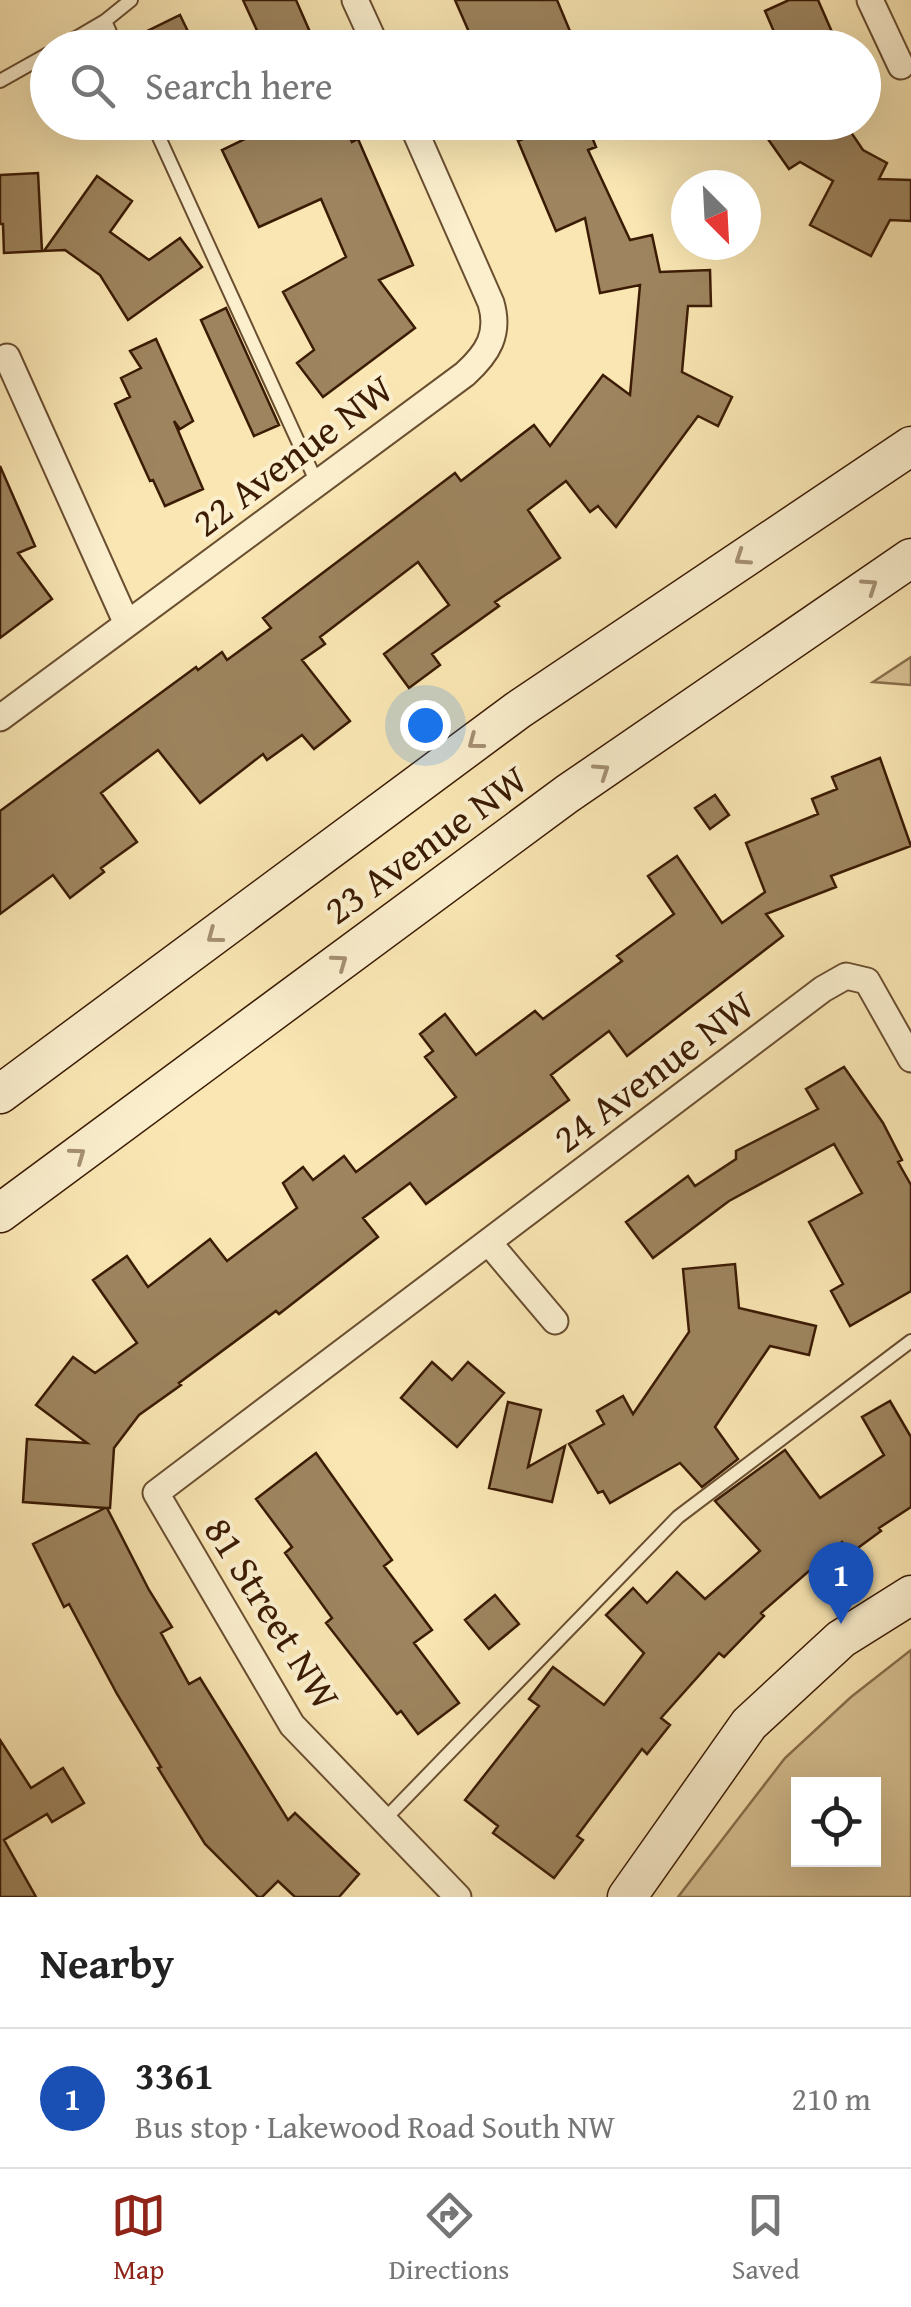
<!DOCTYPE html>
<html lang="en">
<head>
<meta charset="utf-8">
<style>
  body { margin:0; font-family:"Gentium Book Plus",serif; background:#f6f6f6; color:#222 }
  .controls { position:absolute; right:30px; bottom:30px; display:grid; overflow:hidden; border-radius:0px; box-shadow:0 10px 40px #0002 }
  .controls button { width:90px; height:90px; display:grid; place-items:center; padding:0; border:0; border-bottom:2px solid #e0e0e0; background:#fff; color:#222; font:50px sans-serif }
  .compass { position:absolute; left:671px; top:170px; width:90px; height:90px; border-radius:50%; background:#fff; box-shadow:0 10px 40px #0002; rotate:156deg }
  .you { position:absolute; left:425px; top:725px; width:35px; height:35px; margin:-25px; border:8px solid #fff; border-radius:50%; background:#1a73e8; box-shadow:0 0 0 15px #1a73e833 }
  .badge { display:grid; place-items:center; width:65px; height:65px; border-radius:50%; background:#8f2418; color:#fff; font-size:32px; font-weight:700 }
  .pin { position:absolute; translate:-50% -82px; filter:drop-shadow(0 2px 5px #0008) }
  .pin::after { content:''; position:absolute; top:52px; width:35px; height:30px; background:inherit; clip-path:polygon(0 0,100% 0,50% 100%) }
  .list { margin:0; padding:0; list-style:none }
  h2 { display:flex; justify-content:space-between; align-items:center; height:130px; margin:0; padding:0 40px; font-size:42px }
  h2 small { font-size:32px; font-weight:400; color:#767676 }
  .list li { display:grid; grid-template-columns:65px 1fr auto; gap:30px; align-items:center; box-sizing:border-box; height:140px; padding:0 40px; border-top:2px solid #e0e0e0 }
  .list b { display:block; font-size:38px; white-space:nowrap }
  .list p { margin:0; font-size:32px; white-space:nowrap; color:#767676 }
  .list em { font-size:32px; font-style:normal; color:#767676 }
  .icon { flex:none; width:55px; height:55px; fill:none; stroke:currentColor; stroke-width:2; stroke-linecap:round; stroke-linejoin:round }
  .map { position:relative; flex:none; width:911px; height:1897px; overflow:hidden }
  .search { position:absolute; background:#fff; box-shadow:0 10px 40px #0002; left:30px; right:30px; top:30px; height:110px; display:flex; align-items:center; gap:25px; box-sizing:border-box; padding:0 35px; border-radius:55px; color:#767676; font-size:38px }
  .sheet { height:270px; background:#fff }
  nav { display:flex; justify-content:space-around; align-items:center; box-sizing:border-box; height:140px; border-top:2px solid #e0e0e0; background:#fff; font-size:28px; color:#767676 }
  nav a { display:grid; justify-items:center; gap:5px }
  nav .on { color:#8f2418 }
  .map>svg:first-child { display:block }
  .green { fill:#d9c395; stroke:#8a6f4c; stroke-width:2.5; fill-rule:evenodd }
  .building { fill:#9e855f; stroke:#3b1b04; stroke-width:2.5 }
  .lines { fill:none; stroke-linecap:round; stroke-linejoin:round }
  .lane-casing { stroke:#6a4e30; stroke-width:16 }
  .street-casing { stroke:#6a4e30; stroke-width:29 }
  .secondary-casing { stroke:#3b1b04; stroke-width:41 }
  .lane { stroke:#fbefce; stroke-width:12 }
  .street { stroke:#fbefce; stroke-width:25 }
  .secondary { stroke:#fbefce; stroke-width:38 }
  .oneway { stroke:#a59073 }
  .labels { text-anchor:middle; dominant-baseline:central; stroke-width:8; stroke-linejoin:round; paint-order:stroke }
  .street-label { font-size:40px; fill:#3b1b04; stroke:#fbefce }
</style>
</head>
<body>
<div class="map">
<svg width="911" height="1897" viewBox="0 0 911 1897">
  <rect width="100%" height="100%" fill="#f9e6b3"/>
  <filter id="stains"><feTurbulence type="fractalNoise" baseFrequency=".002" numOctaves="4"/><feColorMatrix values="0 0 0 0 .2 0 0 0 0 .09 0 0 0 0 .02 0 0 0 .5 -.17"/></filter>
  <radialGradient id="worn" r=".72"><stop offset=".6" stop-color="#630" stop-opacity="0"/><stop offset="1" stop-color="#630" stop-opacity=".3"/></radialGradient>
  <path class="green" d="M911,657V685L873,682Z
    M911,1650V1897H678L785,1758L851,1697ZM798,1784H874V1860H798Z"/>
  <path class="building" d="M243,0H296L317,48H265Z
    M455,0H557L577,48H476Z
    M789,0H818L839,48H781L765,11Z
    M180,15L196,48H127L125,42Z
    M280,122H344L352,142L358,139L413,265L379,280L415,328L323,397L297,363L314,350L283,292L346,257L321,199L259,227L222,150Z
    M524,122H586L596,147L588,150L630,240L652,235L660,272L710,270L711,306H688L682,372L732,397L718,426L698,416L616,527L598,506L590,512L566,481L528,510L560,558L495,602L499,606L432,654L440,665L409,688L384,654L449,605L418,562L320,637L325,644L302,660L350,721L314,749L302,735L267,760L263,754L200,803L158,750L101,793L137,842L101,868L104,872L70,898L53,875L0,914V811L196,667L198,670L222,652L227,660L271,628L263,618L455,473L461,481L534,425L550,446L603,375L630,395L640,285L600,293L585,218L556,231L518,141L530,136Z
    M756,122H844L863,150L887,163L879,179L911,180V221L890,220L871,256L810,225L833,181L800,162L789,169Z
    M38,173L42,251L4,253L3,224H0V175Z
    M97,176L132,201L110,232L149,260L180,238L202,267L128,320L100,275L65,250L44,251Z
    M226,308L279,425L254,436L201,320Z
    M156,339L193,421L180,429L174,421L203,489L165,506L153,480L150,481L115,404L130,397L121,378L141,368L130,351Z
    M0,466L35,546L18,553L52,599L0,638Z
    M880,758L911,846L831,876L836,887L766,914L783,936L627,1056L609,1031L551,1075L569,1100L426,1204L410,1183L363,1218L378,1237L279,1314L276,1311L179,1383L181,1385L139,1415L114,1448L110,1508H107L149,1590L172,1627L161,1633L189,1684L200,1678L288,1820L295,1813L359,1874L339,1897H295L278,1881L262,1897H258L205,1844L158,1768L161,1767L117,1694L69,1604L64,1607L33,1544L105,1508L23,1502L27,1439L87,1443L36,1405L73,1357L95,1373L137,1343L93,1280L127,1256L148,1287L210,1239L227,1261L297,1208L283,1183L303,1167L313,1180L344,1156L356,1172L456,1097L425,1057L433,1051L420,1034L445,1014L476,1055L535,1011L543,1019L622,961L617,956L674,914L648,876L677,856L722,923L765,892L746,843L818,814L812,799L837,789L832,777Z
    M715,795L729,815L710,829L695,808Z
    M844,1067L883,1123L902,1160L898,1162L911,1185V1291L850,1326L831,1291L843,1284L809,1222L862,1193L834,1144L729,1201L653,1258L626,1222L688,1176L695,1186L736,1159V1151L818,1109L806,1089Z
    M735,1264L739,1308L816,1326L809,1355L770,1346L715,1427L738,1459L702,1487L680,1463L610,1503L603,1491L598,1493L569,1444L604,1424L597,1411L623,1396L633,1414L689,1332L683,1269Z
    M432,1362L452,1380L468,1362L504,1393L457,1447L401,1398Z
    M890,1401L911,1437V1507L879,1528L881,1531L851,1553L842,1542L761,1613L764,1616L724,1657L719,1653L661,1718L670,1725L647,1754L642,1749L577,1836L583,1840L554,1878L493,1833L498,1826L465,1800L539,1706L529,1699L553,1667L604,1705L644,1653L606,1615L633,1588L647,1603L677,1572L705,1599L760,1551L715,1501L785,1450L820,1498L884,1455L862,1417Z
    M508,1402L541,1410L528,1467L565,1446L552,1502L489,1488Z
    M316,1453L392,1560L384,1566L432,1630L414,1643L459,1703L418,1734L401,1711L397,1714L326,1623L332,1618L285,1553L292,1547L256,1499Z
    M495,1595L519,1624L489,1649L465,1620Z
    M0,1740L31,1788L63,1768L84,1803L52,1822L47,1814L4,1840L36,1897H0Z"/>
  <g class="lines">
    <g class="lane-casing">
      <path id="lane" d="M105,21L131,0
        M59,48L105,21L117,48
        M0,81L48,54
        M152,122L317,483
        M383,1821L678,1517L911,1341"/>
    </g>
    <g class="street-casing">
      <path id="street" d="M355,0L377,48
        M870,0L901,66
        M7,357L127,624
        M0,718L465,374C488,353 500,334 491,303L411,122
        M489,1243L555,1321
        M458,1897L292,1725L156,1493L823,989L846,976L867,981L911,1059"/>
    </g>
    <g class="secondary-casing">
      <path id="secondary" d="M0,1094L518,710L911,446
        M0,1213L567,794L911,558
        M627,1897L749,1724L841,1639L911,1595"/>
    </g>
    <use href="#lane" class="lane"/>
    <use href="#street" class="street"/>
    <use href="#secondary" class="secondary"/>
  </g>
  <defs><path id="oneway-chevron" d="M-2-3.5L2.5 0L-2 3.5" fill="none" stroke-width="1.6" stroke-linecap="round" stroke-linejoin="round" transform="scale(2.5)"/></defs>
  <g class="oneway">
    <use href="#oneway-chevron" transform="translate(742 558) rotate(146)"/>
    <use href="#oneway-chevron" transform="translate(870 586) rotate(-34)"/>
    <use href="#oneway-chevron" transform="translate(475 742) rotate(143)"/>
    <use href="#oneway-chevron" transform="translate(602 771) rotate(-34)"/>
    <use href="#oneway-chevron" transform="translate(214 936) rotate(143)"/>
    <use href="#oneway-chevron" transform="translate(340 962) rotate(-36)"/>
    <use href="#oneway-chevron" transform="translate(78 1155) rotate(-36)"/>
  </g>
  <g class="labels">
    <g class="street-label">
      <text transform="translate(292 455) rotate(-37)">22 Avenue NW</text>
      <text transform="translate(425 844) rotate(-36)">23 Avenue NW</text>
      <text transform="translate(653 1071) rotate(-37)">24 Avenue NW</text>
      <text transform="translate(273 1613) rotate(58)">81 Street NW</text>
    </g>
  </g>
  <rect width="100%" height="100%" filter="url(#stains)"/>
  <rect width="100%" height="100%" fill="url(#worn)"/>
</svg>
<div class="controls">
<button><svg class="icon" aria-label="locate" viewBox="0 0 24 24"><circle cx="12" cy="12" r="6"/><path d="M12 2v4M12 18v4M2 12h4M18 12h4"/></svg></button>
</div>
<svg class="compass" viewBox="-18 -18 36 36"><path d="M0-13l5 13h-10z" fill="#e53935"/><path d="M0 13l5-13h-10z" fill="#767676"/></svg>
<div class="you"></div>
<div class="pin badge" style="left:841px;top:1624px;background:#1a4fb4">1</div>
<div class="search"><svg class="icon" aria-label="search" viewBox="0 0 24 24"><circle cx="10" cy="10" r="6"/><path d="M15 15l6 6"/></svg>Search here</div>
</div>
<section class="sheet">
<h2>Nearby<small></small></h2>
<ul class="list">
<li><span class="badge" style="background:#1a4fb4">1</span><div><b>3361</b><p>Bus stop · Lakewood Road South NW</p></div><em>210 m</em></li>
</ul>
</section>
<nav>
<a class="on"><svg class="icon" aria-label="map" viewBox="0 0 24 24"><path d="M3 6l6-2 6 2 6-2v14l-6 2-6-2-6 2zM9 4v14M15 6v14"/></svg>Map</a>
<a><svg class="icon" aria-label="directions" viewBox="0 0 24 24"><path d="M12 3l9 9-9 9-9-9zM9 14v-3h6M13 9l2 2-2 2"/></svg>Directions</a>
<a><svg class="icon" aria-label="saved" viewBox="0 0 24 24"><path d="M7 4h10v16l-5-4-5 4z"/></svg>Saved</a>
</nav>
</body>
</html>
